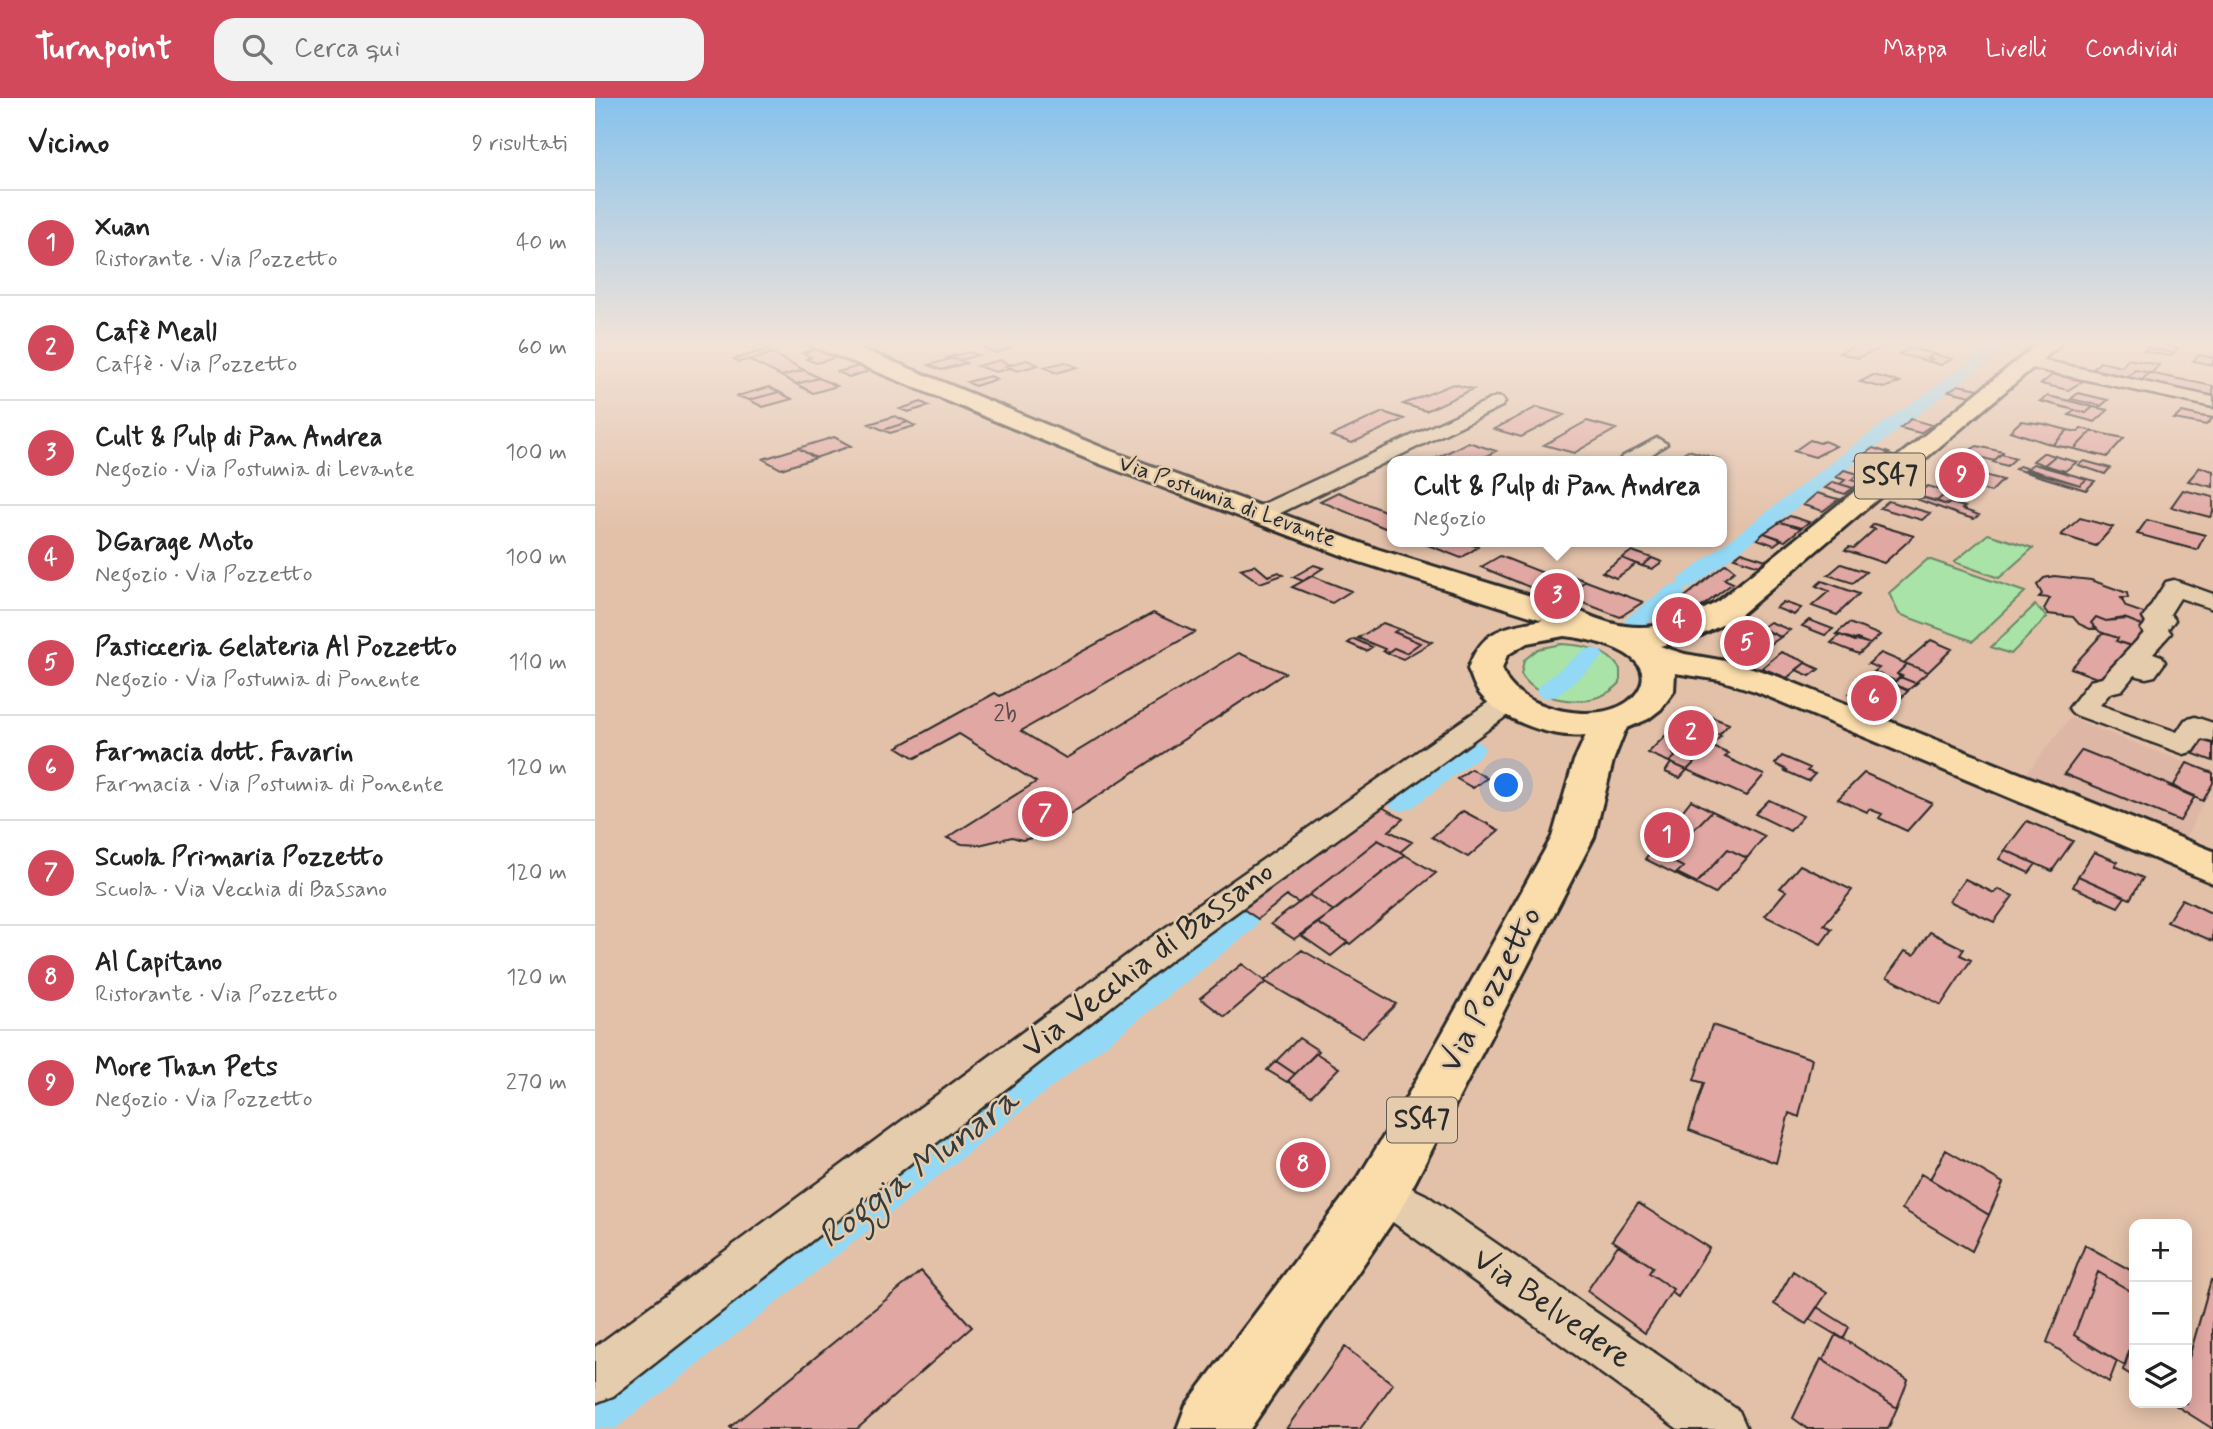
<!DOCTYPE html>
<html lang="it">
<head>
<meta charset="utf-8">
<style>
  body { margin:0; font-family:Mynerve,sans-serif; background:#f2f2f2; color:#222 }
  .controls { position:absolute; right:21px; bottom:21px; display:grid; overflow:hidden; border-radius:14px; box-shadow:0 4px 18px #0003 }
  .controls button { width:63px; height:63px; display:grid; place-items:center; padding:0; border:0; border-bottom:2px solid #e0e0e0; background:#fff; color:#222; font:35px sans-serif }
  .you { position:absolute; left:912px; top:688px; width:24px; height:24px; margin:-18px; border:5px solid #fff; border-radius:50%; background:#1a73e8; box-shadow:0 0 0 10px #1a73e833 }
  .badge { display:grid; place-items:center; width:46px; height:46px; border-radius:50%; background:#d1495b; color:#fff; font-size:23px; font-weight:700 }
  .pin { position:absolute; translate:-50% -50%; border:4px solid #fff; box-shadow:0 2px 7px #0006 }
  .popup { position:absolute; left:792px; top:358px; width:340px; height:91px; box-sizing:border-box; display:grid; place-content:center; border-radius:14px; background:#fff; filter:drop-shadow(0 2px 5px #0005); font-size:23px; white-space:nowrap; color:#767676 }
  .popup b { font-size:26px; color:#222 }
  .popup::after { content:''; position:absolute; left:50%; top:100%; margin-left:-14px; border:14px solid transparent; border-top-color:#fff }
  .list { margin:0; padding:0; list-style:none }
  h2 { display:flex; justify-content:space-between; align-items:center; height:91px; margin:0; padding:0 28px; font-size:30px }
  h2 small { font-size:23px; font-weight:400; color:#767676 }
  .list li { display:grid; grid-template-columns:46px 1fr auto; gap:21px; align-items:center; box-sizing:border-box; height:105px; padding:0 28px; border-top:2px solid #e0e0e0 }
  .list b { display:block; font-size:26px; white-space:nowrap }
  .list p { margin:0; font-size:23px; white-space:nowrap; color:#767676 }
  .list em { font-size:23px; font-style:normal; color:#767676 }
  .icon { flex:none; width:38px; height:38px; fill:none; stroke:currentColor; stroke-width:2; stroke-linecap:round; stroke-linejoin:round }
  .map { position:relative; flex:none; width:1618px; height:1331px; overflow:hidden }
  header { display:flex; align-items:center; gap:42px; box-sizing:border-box; height:98px; padding:0 35px; background:#d1495b; color:#fff }
  header strong { font-size:33px }
  nav { display:flex; gap:38px; margin-inline-start:auto; font-size:24px }
  .search { width:490px; height:63px; background:#f2f2f2; display:flex; align-items:center; gap:18px; box-sizing:border-box; padding:0 24px; border-radius:21px; color:#767676; font-size:26px }
  main { display:flex }
  aside { flex:1; background:#fff }
  .map>svg:first-child { display:block }
  .built { fill:#deb6a5 }
  .green { fill:#a9e3a7; stroke:#6a8769; stroke-width:2 }
  .lines { fill:none; stroke-linecap:round; stroke-linejoin:round }
  .canal { fill:#93d8f5; fill-rule:evenodd }
  .building { fill:#e1a7a2; stroke:#2b2b2b; stroke-width:2 }
  .minor-casing { stroke:#2b2b2b; stroke-width:5 }
  .major-casing { stroke:#2b2b2b; stroke-width:6 }
  .minor { fill:#e4ccac; fill-rule:evenodd }
  .major { fill:#faddab; fill-rule:evenodd }
  .labels { text-anchor:middle; dominant-baseline:central; stroke-width:5; stroke-linejoin:round; paint-order:stroke }
  .far-street-label { font-size:23px; fill:#2b2b2b; stroke:#e4ccac }
  .number-label { font-size:24px; fill:#584a49 }
  .shield { fill:#e4ccac; stroke:#625b52; stroke-width:2 }
  .shield-label { font-size:26px; font-weight:bold; fill:#2b2b2b }
  .near-street-label { font-size:33px; fill:#2b2b2b; stroke:#e4ccac }
  .near-water-label { font-size:37px; font-style:italic; fill:#353c3f; stroke:#e4ccac }
</style>
</head>
<body>
<header>
<strong>Turnpoint</strong>
<div class="search"><svg class="icon" aria-label="search" viewBox="0 0 24 24"><circle cx="10" cy="10" r="6"/><path d="M15 15l6 6"/></svg>Cerca qui</div>
<nav><a>Mappa</a><a>Livelli</a><a>Condividi</a></nav>
</header>
<main>
<aside>
<h2>Vicino<small>9 risultati</small></h2>
<ul class="list">
<li><span class="badge">1</span><div><b>Xuan</b><p>Ristorante · Via Pozzetto</p></div><em>40 m</em></li>
<li><span class="badge">2</span><div><b>Cafè Meall</b><p>Caffè · Via Pozzetto</p></div><em>60 m</em></li>
<li><span class="badge">3</span><div><b>Cult &amp; Pulp di Pan Andrea</b><p>Negozio · Via Postumia di Levante</p></div><em>100 m</em></li>
<li><span class="badge">4</span><div><b>DGarage Moto</b><p>Negozio · Via Pozzetto</p></div><em>100 m</em></li>
<li><span class="badge">5</span><div><b>Pasticceria Gelateria Al Pozzetto</b><p>Negozio · Via Postumia di Ponente</p></div><em>110 m</em></li>
<li><span class="badge">6</span><div><b>Farmacia dott. Favarin</b><p>Farmacia · Via Postumia di Ponente</p></div><em>120 m</em></li>
<li><span class="badge">7</span><div><b>Scuola Primaria Pozzetto</b><p>Scuola · Via Vecchia di Bassano</p></div><em>120 m</em></li>
<li><span class="badge">8</span><div><b>Al Capitano</b><p>Ristorante · Via Pozzetto</p></div><em>120 m</em></li>
<li><span class="badge">9</span><div><b>More Than Pets</b><p>Negozio · Via Pozzetto</p></div><em>270 m</em></li>
</ul>
</aside>
<div class="map">
<svg width="1618" height="1331" viewBox="0 0 1618 1331">
  <rect width="100%" height="100%" fill="#e3c1a9"/>
  <filter id="ink" filterUnits="userSpaceOnUse"><feTurbulence type="fractalNoise" baseFrequency=".0143" numOctaves="2"/><feDisplacementMap in="SourceGraphic" scale="14" xChannelSelector="R" yChannelSelector="G"/><feConvolveMatrix kernelMatrix="1 2 1 2 8 2 1 2 1" color-interpolation-filters="sRGB"/></filter>
  <g filter="url(#ink)">
    <path class="built" d="M1475,620L1618,675V685L1590,742L1429,678Z"/>
    <path class="green" d="M1393,436L1438,450L1404,480L1359,464Z
      M1333,461L1430,494L1378,543L1304,516L1294,495Z
      M1440,507L1452,519L1416,556L1396,549Z
      M966,546C989,547 1012,551 1025,571V585C1001,612 944,607 926,576L929,562L943,551Z"/>
    <g class="lines">
      <path class="canal" d="M1401,245H1417L1098,489L1090,491L1089,498L1047,530H1031L1028,525L1031,520L1073,488L1082,487L1084,481L1280,331Z
        M997,550L1005,552L1009,557L1005,562L962,598L953,600L944,598L941,593L944,588L989,552Z
        M877,643L886,645L890,651L886,657L817,710L807,713L797,710L793,704L797,698L868,645Z
        M648,812L659,815L663,823L659,831L20,1331H0V1290L637,815Z"/>
    </g>
    <path class="building" d="M406,245L423,247L400,255L388,250Z
      M1265,245H1287L1294,247L1263,260L1244,255Z
      M1558,245L1583,250L1579,255L1554,250Z
      M1553,249L1554,250L1579,255L1575,258L1549,253Z
      M1315,250L1339,256L1332,260L1337,261L1332,263L1304,256Z
      M222,251L243,259L221,265L211,261L216,259L207,255Z
      M171,252L178,256L144,264L139,261Z
      M374,254L383,257L365,262L350,260Z
      M178,256L190,262L209,272L186,278L154,262Z
      M1339,256L1357,261L1346,267L1332,263L1337,261L1332,260Z
      M1604,257L1618,260V267L1598,263Z
      M359,260L371,265L346,272L334,267Z
      M1533,261L1564,267L1557,275L1540,272L1533,279L1498,271L1505,264L1527,269Z
      M405,262L416,267L411,268L415,270L401,274L382,268Z
      M432,262L443,267L422,273L411,268Z
      M470,264L482,269L461,275L449,269Z
      M264,268L275,273L254,279L243,274Z
      M209,272L224,280L201,286L186,278Z
      M1540,272L1554,275L1547,282L1533,279Z
      M1554,275L1618,288V302L1543,286Z
      M1278,277L1305,284L1289,290L1265,284Z
      M1457,277H1461L1488,283L1473,292L1446,286Z
      M395,278L402,281L380,288L372,284Z
      M224,280L242,288L218,295L201,286Z
      M858,286L878,291L831,313L808,306Z
      M1363,287L1384,291L1375,298L1354,293Z
      M174,289L184,294L154,302L142,298Z
      M184,294L197,301L168,309L154,302Z
      M1483,295L1513,302L1506,308L1476,301Z
      M1453,298L1471,302L1498,309L1491,315L1445,303Z
      M326,304L334,308L313,314L305,311Z
      M942,309L969,317L926,339L899,331Z
      M1498,309L1513,312L1500,324L1474,317L1480,312L1491,315Z
      M788,314L809,321L757,345L736,338Z
      M1587,314L1605,318L1618,320L1611,327L1579,321Z
      M300,318L313,324L288,332L274,326Z
      M1316,321L1337,327L1325,335L1305,330Z
      M992,323L1021,331L979,355L949,347Z
      M1426,323L1449,326L1473,332L1458,347L1415,333Z
      M313,324L320,328L295,335L288,332Z
      M1486,330L1497,333L1479,351L1458,347L1473,332L1483,334Z
      M1497,333L1509,336L1529,340L1512,359L1479,351Z
      M239,339L256,348L220,360L203,350Z
      M1215,342L1225,345L1229,343L1241,348L1220,359L1199,353Z
      M873,344L901,353L881,363H836Z
      M1382,348L1408,354L1399,363L1370,355Z
      M203,350L221,360L186,371L168,361Z
      M1278,350L1294,355L1292,356L1302,359L1287,369L1261,362Z
      M1093,352L1124,361L1120,363H1075Z
      M1448,355H1450L1467,360L1460,358L1449,367L1438,363Z
      M1406,356L1421,360L1412,368L1398,364Z
      M1460,358L1467,360L1482,364L1470,373L1449,367Z
      M1489,363L1515,370L1510,376L1483,367Z
      M1438,366L1492,381L1485,387L1430,372Z
      M1424,368L1485,387L1492,381L1500,383L1491,392L1420,371Z
      M1360,369L1408,382L1396,394L1346,380Z
      M1605,369L1618,373V389L1593,383Z
      M1249,372L1264,376L1256,382L1265,385L1258,390L1245,386L1250,382L1241,379Z
      M1238,384L1245,386L1258,390L1250,396L1230,390Z
      M1333,388L1353,394L1342,403L1319,397Z
      M1588,392L1618,399V414L1615,419L1576,409Z
      M743,394L797,416V433L725,403Z
      M1352,394L1363,397L1352,407L1342,403Z
      M1222,395L1239,400L1244,401L1228,413L1208,407Z
      M1319,397L1352,407L1355,405L1370,409L1367,411L1384,417L1379,421L1365,417L1316,399Z
      M1293,403L1335,415L1327,422L1285,410Z
      M1195,418L1214,424L1206,430L1185,424Z
      M1485,420L1518,429L1501,448L1466,437Z
      M1552,422L1610,437L1602,452L1542,436Z
      M1185,424L1206,430L1190,443L1169,435Z
      M1279,426L1319,438L1289,465L1250,452L1254,449L1259,450L1280,431L1275,430Z
      M1169,435L1187,441L1179,447L1162,441Z
      M825,444H870L883,449L866,460Z
      M1037,453L1057,460L1047,468L1027,460Z
      M1147,454L1152,456L1171,462L1164,468L1139,460Z
      M905,458L961,480L963,481L944,493L886,469Z
      M1027,460L1041,466L1021,480L1007,474Z
      M1057,460L1067,464L1057,471L1047,468Z
      M1131,466L1140,473L1129,481L1138,485L1080,529L1061,522Z
      M1246,466L1271,474L1258,485L1233,477Z
      M660,467L673,478L684,474L688,477L665,485L645,471Z
      M719,467L728,470L708,483L698,479Z
      M969,475L991,483L964,500L944,493Z
      M717,478L756,493L737,505L697,489Z
      M1459,478L1496,482L1532,495L1533,500H1526L1531,509L1560,519L1552,529L1532,521L1511,523L1501,519L1496,525L1501,530L1495,531L1484,526L1478,519L1453,516L1449,511L1455,500L1444,499L1447,496L1442,487L1449,480Z
      M991,483L1048,504L1025,519L968,497Z
      M1227,483L1264,496L1242,517L1217,508L1234,493L1221,488Z
      M1188,504L1206,510L1199,517L1181,510Z
      M558,515L600,534L426,633L471,660L644,555L690,575L466,722L447,738L427,742L417,739L384,747L367,746L352,740L441,684L364,636L320,660L302,649L400,595L405,598Z
      M1501,519L1511,523L1529,520L1552,529L1549,552L1521,543L1523,540L1505,534L1496,525Z
      M1214,522L1238,531L1230,537L1207,528Z
      M1175,524L1195,532L1185,539L1166,530Z
      M788,525L804,531L799,534L825,545L811,555L799,550L792,555L788,553L790,551L763,540Z
      M1254,525L1285,537L1275,546L1241,536Z
      M1166,530L1186,539L1164,554L1143,545Z
      M804,531L837,544L808,561L792,555L799,550L811,555L825,545L799,534Z
      M1508,535L1523,540L1521,543L1546,552L1517,586L1476,570Z
      M1245,537L1260,543L1262,541L1275,546L1264,556L1236,545Z
      M759,541L777,549L771,553L753,545Z
      M1336,542L1357,551L1333,574L1309,565Z
      M1186,554L1211,564L1192,580L1167,570Z
      M1286,555L1312,566L1302,576L1307,578L1300,583L1279,574L1284,570L1273,566Z
      M1210,565L1224,571L1215,578L1201,572Z
      M1312,566L1333,574L1320,585L1305,579L1302,576Z
      M1279,574L1300,583L1298,586L1313,593L1293,613L1254,596Z
      M1305,579L1320,585H1322L1313,592L1298,586Z
      M1097,612L1114,618L1103,629L1087,622Z
      M1114,618L1134,626L1124,637L1103,629Z
      M1085,621L1087,622L1126,638L1113,651L1073,634Z
      M1600,631L1618,638V663L1588,652Z
      M1074,634L1095,643L1088,649H1083L1078,655L1080,659L1074,664L1053,655Z
      M1095,643L1113,651L1092,672L1074,664L1080,659L1078,655L1083,649H1088Z
      M1116,648L1134,656L1130,659L1169,677L1151,698L1092,672Z
      M1487,652L1575,687L1600,698L1585,723L1469,676Z
      M1187,658L1215,670L1212,673L1220,676L1213,683L1190,673L1192,672L1180,666Z
      M1076,665L1092,672L1085,680L1070,674Z
      M1592,665L1618,675V685L1608,703L1574,688L1579,687Z
      M876,671L892,680L878,690L862,681Z
      M1269,675L1337,705L1312,733L1284,720L1287,716L1274,711L1272,714L1243,701Z
      M1096,702L1117,713L1071,760L1088,769L1082,775L1102,785L1133,751L1152,760L1120,796L1050,761Z
      M1174,702L1208,718L1195,733L1160,716Z
      M787,709L808,721L794,733L817,744L805,754L783,742L704,805L692,798L663,821L648,811Z
      M868,713L904,732L873,759L837,739Z
      M1117,713L1170,738L1152,760L1133,751L1102,785L1082,775L1088,769L1071,760Z
      M1432,723L1478,743L1457,773L1410,752Z
      M783,742L810,757L739,813L714,797Z
      M1410,752L1441,766L1434,775L1404,761Z
      M1499,754L1523,764L1520,768L1548,780L1535,801L1483,778Z
      M810,757L841,775L755,846L723,825Z
      M1205,767L1257,792L1229,827L1237,831L1226,846L1170,818L1191,793L1185,790Z
      M1483,778L1530,799L1523,809L1478,789Z
      M1370,781L1399,795L1403,791L1418,798L1399,824L1354,803Z
      M714,797L739,813L699,841L676,826Z
      M1587,801L1616,815L1618,813V843L1572,824Z
      M723,825L753,844L736,858L707,838Z
      M1335,834L1369,851L1365,857L1376,862L1346,907L1292,879L1310,853L1319,857Z
      M707,852L801,906L767,940L669,883Z
      M647,866L671,884L630,919L605,900Z
      M1117,927L1217,961L1204,1019L1194,1015L1181,1065L1094,1032L1109,985L1099,982Z
      M704,940L724,953L700,976L681,963Z
      M721,955L744,970L716,998L693,983Z
      M681,963L700,976L692,984L672,972Z
      M1351,1052L1408,1085L1394,1117L1335,1081Z
      M1326,1076L1394,1117L1377,1153L1307,1111Z
      M1043,1105L1114,1150L1083,1199L1076,1194L1078,1191L1054,1175L1058,1169L1017,1142Z
      M1023,1147L1058,1169L1054,1175L1078,1191L1050,1235L992,1193Z
      M1490,1147L1539,1174V1195L1503,1174L1479,1237L1522,1263L1514,1284L1452,1244Z
      M326,1173L377,1229L262,1331H137L135,1329Z
      M1198,1173L1232,1195L1211,1226L1179,1206Z
      M1503,1174L1539,1195V1237L1530,1268L1479,1237Z
      M1616,1182L1618,1183V1331L1580,1307L1581,1305H1592V1267Z
      M1222,1209L1254,1229L1248,1241L1214,1221Z
      M1241,1236L1313,1282L1302,1310L1228,1262Z
      M1539,1237V1279L1528,1272Z
      M750,1249L798,1286L765,1331H691Z
      M1226,1261L1302,1310L1293,1331H1213L1198,1320Z"/>
    <g class="lines">
      <g class="minor-casing">
        <path id="minor" d="M1433,259L1618,299V309L1427,268L1425,264L1427,260Z
          M901,299L907,300L910,304L907,308L673,421H657L654,416L657,411Z
          M1062,340L1072,346L1047,363H1024L1027,359Z
          M1579,482L1618,496V511L1585,500L1575,516L1580,522L1573,531L1576,535L1558,555L1566,558L1570,564L1560,578L1551,580L1539,577L1527,592L1515,595L1505,607L1582,634L1590,622L1600,619L1618,625V644L1607,641L1599,653L1589,656L1478,616L1474,610L1495,583L1507,580L1549,535L1546,531L1551,525L1548,520L1571,484Z
          M911,597L921,599L925,605L921,611L573,864L18,1298L0,1305V1249L547,846L901,599Z
          M785,1075L831,1097L1144,1313L1152,1331H1083L799,1125L769,1109L763,1095L769,1081Z"/>
      </g>
      <g class="major-casing">
        <path id="major" d="M215,245H245L277,255L513,352L782,451L982,512C1037,539 1068,532 1121,505L1444,245H1467L1143,519L1106,537L1065,548L1090,556L1142,565L1184,579L1618,753V785L1160,593L1125,582L1080,575L1079,593L1066,611L1053,621L1032,630L1029,635L1018,663L999,739L805,1113L655,1331H582L591,1307L765,1077L804,1013L957,739L979,663L991,637C958,641 906,622 885,596C879,589 877,579 873,571C887,531 909,529 948,522L762,463L495,362L261,265L218,249ZM969,538C992,540 1067,555 1043,593C1019,630 938,615 915,586C911,582 910,576 907,571L912,557L932,545Z"/>
      </g>
      <use href="#minor" class="minor"/>
      <use href="#major" class="major"/>
    </g>
  </g>
  <linearGradient id="sky" x2="0" y2="1"><stop stop-color="#86c2ed"/><stop offset="0.57" stop-color="#f2e3d8"/><stop offset="1" stop-color="#f2e3d8" stop-opacity="0"/></linearGradient>
  <rect width="1618" height="431" fill="url(#sky)"/>
  <g class="labels">
    <g class="far-street-label">
      <text transform="translate(632 404) rotate(20)">Via Postumia di Levante</text>
    </g>
    <g class="number-label">
      <text x="410" y="616">2b</text>
    </g>
    <g class="shield">
      <rect x="1260" y="355.5" width="70" height="45" rx="5"/>
      <rect x="792" y="999.5" width="70" height="45" rx="5"/>
    </g>
    <g class="shield-label">
      <text x="1295" y="378">SS47</text>
      <text x="827" y="1022">SS47</text>
    </g>
    <g class="near-street-label">
      <text transform="translate(553 862) rotate(-37)">Via Vecchia di Bassano</text>
      <text transform="translate(896 892) rotate(-62)">Via Pozzetto</text>
      <text transform="translate(957 1211) rotate(35)">Via Belvedere</text>
    </g>
    <g class="near-water-label">
      <text transform="translate(324 1071) rotate(-37)">Roggia Munara</text>
    </g>
  </g>
</svg>
<div class="controls">
<button>+</button>
<button>−</button>
<button><svg class="icon" aria-label="layers" viewBox="0 0 24 24"><path d="M12 4l9 5-9 5-9-5zM3 14l9 5 9-5"/></svg></button>
</div>
<div class="you"></div>
<div class="pin badge" style="left:1072px;top:737px">1</div>
<div class="pin badge" style="left:1096px;top:635px">2</div>
<div class="pin badge" style="left:962px;top:498px">3</div>
<div class="popup"><b>Cult &amp; Pulp di Pan Andrea</b>Negozio</div>
<div class="pin badge" style="left:1084px;top:522px">4</div>
<div class="pin badge" style="left:1152px;top:545px">5</div>
<div class="pin badge" style="left:1279px;top:600px">6</div>
<div class="pin badge" style="left:450px;top:716px">7</div>
<div class="pin badge" style="left:708px;top:1067px">8</div>
<div class="pin badge" style="left:1367px;top:377px">9</div>
</div>
</main>
</body>
</html>
